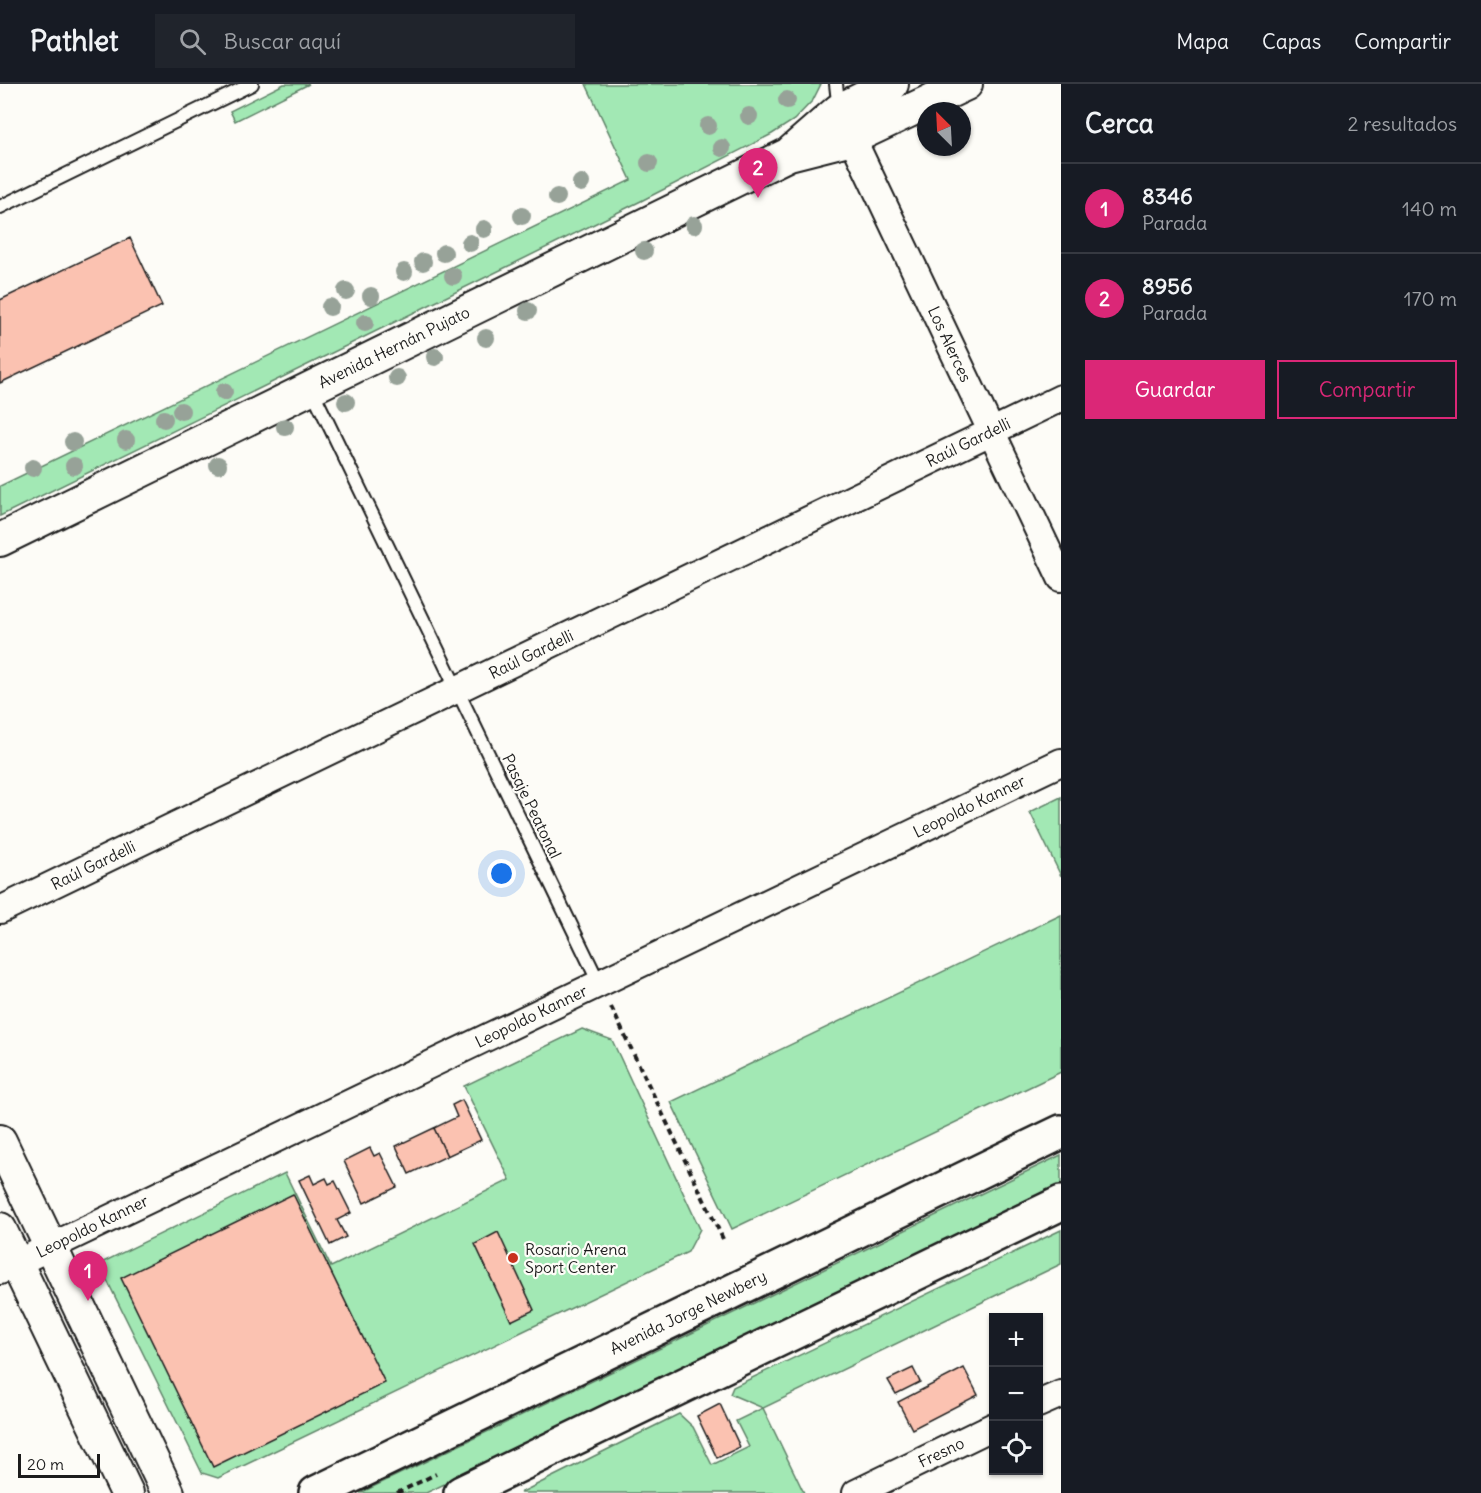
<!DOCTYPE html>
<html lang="es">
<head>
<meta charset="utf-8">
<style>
  body { margin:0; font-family:Delius,sans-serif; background:#20242c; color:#f1f3f6 }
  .controls { position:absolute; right:18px; bottom:18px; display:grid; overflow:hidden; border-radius:0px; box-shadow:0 2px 4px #0004 }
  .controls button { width:54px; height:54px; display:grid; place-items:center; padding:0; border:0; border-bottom:2px solid #363941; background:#171b24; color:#f1f3f6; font:30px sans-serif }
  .compass { position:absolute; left:917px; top:18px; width:54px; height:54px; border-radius:50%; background:#171b24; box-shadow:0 2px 4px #0004; rotate:336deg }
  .scale { position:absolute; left:18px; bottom:15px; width:82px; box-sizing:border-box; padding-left:6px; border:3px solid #1c1c1c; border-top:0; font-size:16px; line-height:21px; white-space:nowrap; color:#1c1c1c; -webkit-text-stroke:4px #fdfcf7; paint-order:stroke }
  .you { position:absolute; left:502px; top:790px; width:21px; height:21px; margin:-15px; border:4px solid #fff; border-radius:50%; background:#1a73e8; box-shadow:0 0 0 9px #1a73e833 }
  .badge { display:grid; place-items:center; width:39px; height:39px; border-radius:50%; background:#db2777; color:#fff; font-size:20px; font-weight:700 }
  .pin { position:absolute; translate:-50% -50px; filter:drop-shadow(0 2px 3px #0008) }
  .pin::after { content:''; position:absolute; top:32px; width:21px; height:18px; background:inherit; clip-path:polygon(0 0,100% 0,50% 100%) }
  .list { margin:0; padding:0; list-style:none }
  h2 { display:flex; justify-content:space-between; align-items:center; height:78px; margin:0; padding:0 24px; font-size:26px }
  h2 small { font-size:20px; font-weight:400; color:#9ea1a6 }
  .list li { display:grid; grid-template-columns:39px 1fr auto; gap:18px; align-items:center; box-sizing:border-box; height:90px; padding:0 24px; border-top:2px solid #363941 }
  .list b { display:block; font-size:22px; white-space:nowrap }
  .list p { margin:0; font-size:20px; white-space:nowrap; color:#9ea1a6 }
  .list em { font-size:20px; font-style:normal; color:#9ea1a6 }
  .actions { display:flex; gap:12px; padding:18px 24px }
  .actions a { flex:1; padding:14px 0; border:2px solid #db2777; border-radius:0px; text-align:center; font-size:21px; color:#db2777 }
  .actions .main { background:#db2777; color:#fff }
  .icon { flex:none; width:33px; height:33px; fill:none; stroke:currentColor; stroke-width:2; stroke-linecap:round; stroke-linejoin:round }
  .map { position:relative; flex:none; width:1061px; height:1409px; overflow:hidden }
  header { display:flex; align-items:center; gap:36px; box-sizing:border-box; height:84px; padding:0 30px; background:#171b24; border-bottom:2px solid #363941 }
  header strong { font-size:28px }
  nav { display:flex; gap:33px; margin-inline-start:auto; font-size:21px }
  .search { width:420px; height:54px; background:#20242c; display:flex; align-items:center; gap:15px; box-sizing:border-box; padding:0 21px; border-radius:0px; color:#9ea1a6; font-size:22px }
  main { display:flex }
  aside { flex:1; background:#171b24 }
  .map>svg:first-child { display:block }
  .green { fill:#a2e8b4; stroke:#5f8268; stroke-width:1.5 }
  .building { fill:#fbc2b1; stroke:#1c1c1c; stroke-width:1.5 }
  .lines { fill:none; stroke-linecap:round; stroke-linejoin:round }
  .service-casing { stroke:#1c1c1c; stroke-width:16 }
  .minor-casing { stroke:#1c1c1c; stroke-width:30 }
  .tertiary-casing { stroke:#1c1c1c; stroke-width:36 }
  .secondary-casing { stroke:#1c1c1c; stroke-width:38 }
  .path { stroke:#1c1c1c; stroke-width:4; stroke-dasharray:6 4.5; stroke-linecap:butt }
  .service { stroke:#fdfcf7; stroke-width:12 }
  .minor { stroke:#fdfcf7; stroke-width:26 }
  .tertiary { stroke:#fdfcf7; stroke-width:32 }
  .secondary { stroke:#fdfcf7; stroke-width:33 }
  .tree { fill:#97a298 }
  .poi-dot { fill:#c8321e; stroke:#fdfcf7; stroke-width:2 }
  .labels { text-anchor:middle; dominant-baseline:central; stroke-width:4.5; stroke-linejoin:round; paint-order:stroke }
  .street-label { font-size:16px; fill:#1c1c1c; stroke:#fdfcf7 }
  .poi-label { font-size:16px; fill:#1c1c1c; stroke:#fdfcf7; text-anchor:start }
</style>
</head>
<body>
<header>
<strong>Pathlet</strong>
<div class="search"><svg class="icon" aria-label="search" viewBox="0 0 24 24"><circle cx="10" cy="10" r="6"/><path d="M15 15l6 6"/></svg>Buscar aquí</div>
<nav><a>Mapa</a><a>Capas</a><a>Compartir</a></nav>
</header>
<main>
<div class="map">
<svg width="1061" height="1409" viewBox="0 0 1061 1409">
  <rect width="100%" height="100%" fill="#fdfcf7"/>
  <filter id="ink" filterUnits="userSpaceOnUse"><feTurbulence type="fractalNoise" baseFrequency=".0167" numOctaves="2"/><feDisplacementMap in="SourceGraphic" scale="12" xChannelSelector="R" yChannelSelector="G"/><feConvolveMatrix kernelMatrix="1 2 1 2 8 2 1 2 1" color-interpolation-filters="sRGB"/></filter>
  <g filter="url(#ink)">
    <path class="green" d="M284,0H309L235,37L230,27Z
      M586,0H821L813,16L794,36L772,50L641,117L0,432V402L631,96Z
      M1061,713V792L1030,728Z
      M1061,831V988L732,1145L671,1018Z
      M582,945L612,956L700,1145L688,1168L218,1394L202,1389L99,1180L285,1089L331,1183L510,1096L464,1002Z
      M1061,1071V1101L426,1409H360Z
      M1061,1146V1180L763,1324L804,1409H520L679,1330L693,1343L712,1381L749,1363L736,1337L763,1324L730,1310L733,1303Z"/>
    <path class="building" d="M130,154L162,222L0,299V216Z
      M462,1016L481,1056L447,1072L434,1044L457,1033L452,1021Z
      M434,1044L447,1072L409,1090L396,1062Z
      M370,1064L374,1072L380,1069L397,1103L364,1119L344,1077Z
      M310,1091L314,1100L326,1094L329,1100L335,1097L351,1129L337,1136L346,1153L330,1161L299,1096Z
      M293,1110L385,1299L213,1383L121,1194Z
      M498,1148L534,1226L511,1237L475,1160Z
      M913,1284L920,1298L896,1310L888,1296Z
      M964,1284L978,1311L912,1345L898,1318Z
      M720,1320L740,1363L717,1374L697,1332Z"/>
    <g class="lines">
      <g class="service-casing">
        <path id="service" d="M836,0L839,26
          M0,123L252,0
          M311,304L599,899"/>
      </g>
      <g class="minor-casing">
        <path id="minor" d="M844,37L1061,494
          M0,826L1061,314
          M0,1187L1061,678
          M1038,1320L1061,1310
          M856,1409L994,1342"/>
      </g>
      <g class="tertiary-casing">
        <path id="tertiary" d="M792,67L839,26L892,0
          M0,456L789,70L852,54L966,0
          M0,1057L168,1409
          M0,1145L127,1409"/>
      </g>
      <g class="secondary-casing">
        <path id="secondary" d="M316,1409L1061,1048
          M461,1409L1061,1119"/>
      </g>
      <path class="path" d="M611,923L723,1155
        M397,1409L436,1390"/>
      <use href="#service" class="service"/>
      <use href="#minor" class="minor"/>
      <use href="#tertiary" class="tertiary"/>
      <use href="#secondary" class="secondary"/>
    </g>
    <g class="tree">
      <circle cx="787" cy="16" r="9"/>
      <circle cx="749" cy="32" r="9"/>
      <circle cx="708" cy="42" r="9"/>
      <circle cx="722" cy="64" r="9"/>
      <circle cx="649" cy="79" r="9"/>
      <circle cx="581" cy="99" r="9"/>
      <circle cx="557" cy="113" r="9"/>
      <circle cx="522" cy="132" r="9"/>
      <circle cx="694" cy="141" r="9"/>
      <circle cx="484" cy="145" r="9"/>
      <circle cx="470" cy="159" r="9"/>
      <circle cx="644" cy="167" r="9"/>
      <circle cx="444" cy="169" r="9"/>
      <circle cx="423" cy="178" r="9"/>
      <circle cx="404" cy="188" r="9"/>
      <circle cx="453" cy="192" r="9"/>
      <circle cx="346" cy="207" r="9"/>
      <circle cx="371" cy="212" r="9"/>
      <circle cx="330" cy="223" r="9"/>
      <circle cx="528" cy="227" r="9"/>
      <circle cx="365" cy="239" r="9"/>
      <circle cx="486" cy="254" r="9"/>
      <circle cx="435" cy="273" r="9"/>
      <circle cx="397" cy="294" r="9"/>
      <circle cx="224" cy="308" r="9"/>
      <circle cx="346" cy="318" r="9"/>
      <circle cx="181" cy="327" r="9"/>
      <circle cx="164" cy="335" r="9"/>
      <circle cx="285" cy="343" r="9"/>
      <circle cx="126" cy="356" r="9"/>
      <circle cx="73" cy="358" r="9"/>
      <circle cx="218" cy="381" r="9"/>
      <circle cx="74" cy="382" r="9"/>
      <circle cx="33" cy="384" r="9"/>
    </g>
  </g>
  <circle class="poi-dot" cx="513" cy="1174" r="6"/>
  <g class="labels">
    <g class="street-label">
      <text transform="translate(950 260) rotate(65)">Los Alerces</text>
      <text transform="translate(394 263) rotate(-26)">Avenida Hernán Pujato</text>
      <text transform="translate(968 358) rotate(-26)">Raúl Gardelli</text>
      <text transform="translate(531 570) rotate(-26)">Raúl Gardelli</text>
      <text transform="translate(532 722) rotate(64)">Pasaje Peatonal</text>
      <text transform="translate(969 722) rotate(-26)">Leopoldo Kanner</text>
      <text transform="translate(93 781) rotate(-26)">Raúl Gardelli</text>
      <text transform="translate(531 932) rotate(-26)">Leopoldo Kanner</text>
      <text transform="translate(92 1142) rotate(-26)">Leopoldo Kanner</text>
      <text transform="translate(688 1228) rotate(-26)">Avenida Jorge Newbery</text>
      <text transform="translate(941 1368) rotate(-26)">Fresno</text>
    </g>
    <g class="poi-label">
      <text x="525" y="1165">Rosario Arena<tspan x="525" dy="18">Sport Center</tspan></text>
    </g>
  </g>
</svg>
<div class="controls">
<button>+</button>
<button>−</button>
<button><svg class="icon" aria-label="locate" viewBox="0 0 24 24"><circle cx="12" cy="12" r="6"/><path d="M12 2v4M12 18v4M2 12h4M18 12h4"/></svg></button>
</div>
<svg class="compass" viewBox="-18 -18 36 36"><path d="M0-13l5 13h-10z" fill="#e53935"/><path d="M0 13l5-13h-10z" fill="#9ea1a6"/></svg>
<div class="scale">20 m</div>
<div class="you"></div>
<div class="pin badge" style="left:88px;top:1217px">1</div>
<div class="pin badge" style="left:758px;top:114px">2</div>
</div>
<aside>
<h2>Cerca<small>2 resultados</small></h2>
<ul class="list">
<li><span class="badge">1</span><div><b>8346</b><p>Parada</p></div><em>140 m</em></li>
<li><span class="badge">2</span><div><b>8956</b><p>Parada</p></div><em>170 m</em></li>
</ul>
<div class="actions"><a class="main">Guardar</a><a>Compartir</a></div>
</aside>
</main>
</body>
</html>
